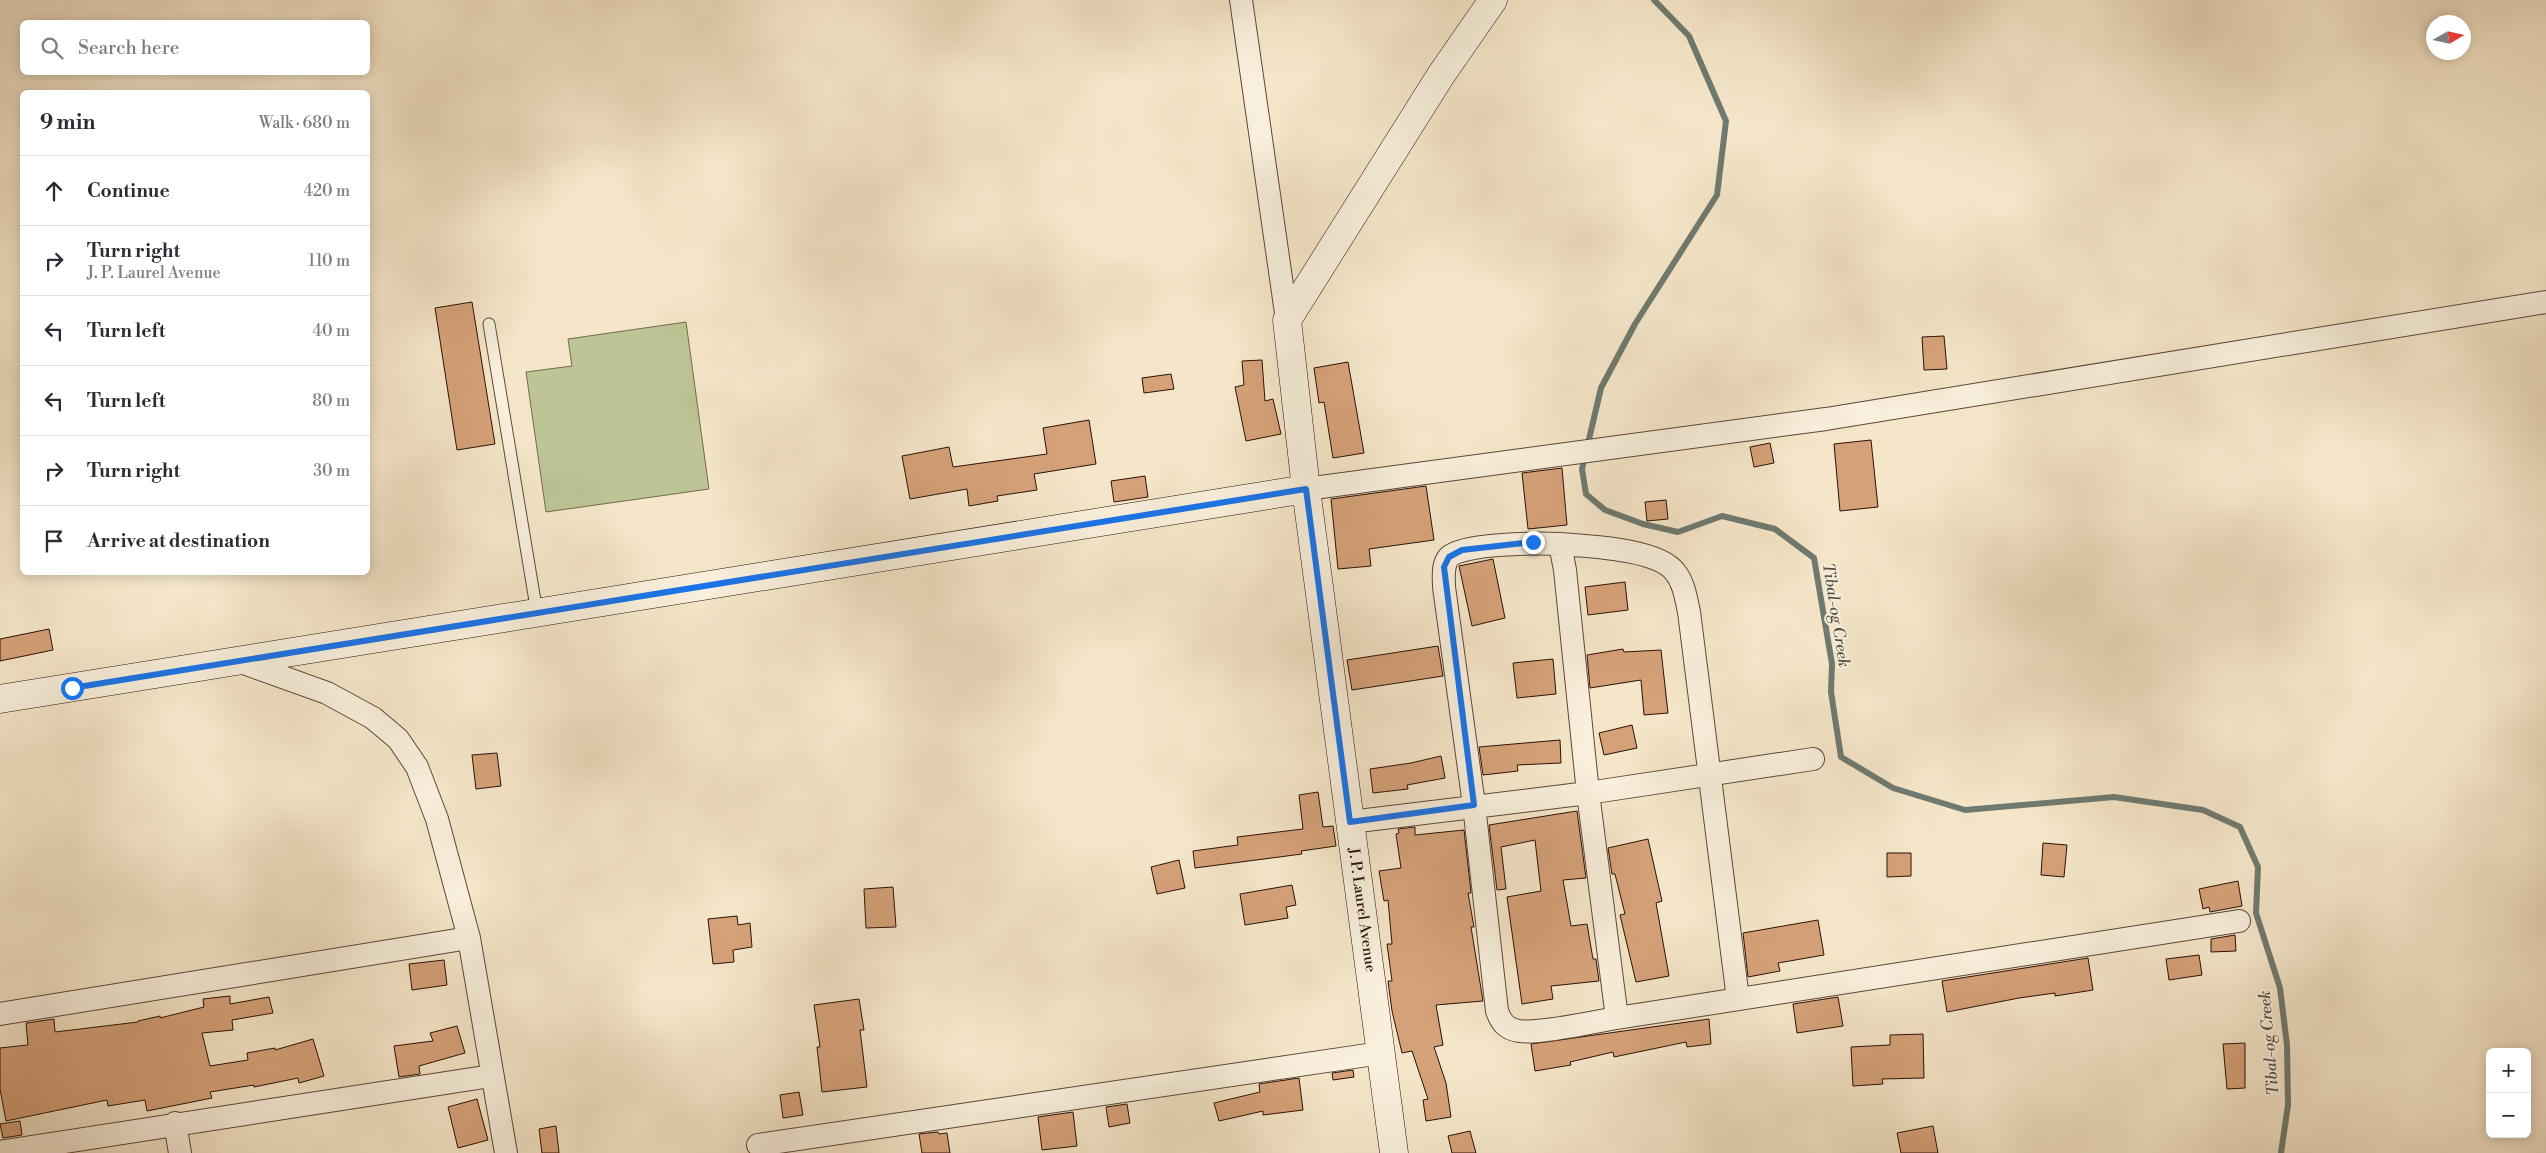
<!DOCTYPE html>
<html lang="en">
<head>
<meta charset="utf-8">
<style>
  body { margin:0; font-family:"Libre Bodoni",serif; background:#f2f2f3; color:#2b2b33 }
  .controls { position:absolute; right:15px; bottom:15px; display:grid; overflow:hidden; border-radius:8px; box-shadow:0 2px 12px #0003 }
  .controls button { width:45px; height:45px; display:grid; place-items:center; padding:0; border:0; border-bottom:1px solid #e1e1e2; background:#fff; color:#2b2b33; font:25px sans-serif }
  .compass { position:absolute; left:2426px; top:15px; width:45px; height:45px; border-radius:50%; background:#fff; box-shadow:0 2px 12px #0003; rotate:81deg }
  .stop { position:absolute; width:15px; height:15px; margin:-11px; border:4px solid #1a73e8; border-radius:50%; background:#fff }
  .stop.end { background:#1a73e8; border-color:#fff; box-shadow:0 1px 5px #0008 }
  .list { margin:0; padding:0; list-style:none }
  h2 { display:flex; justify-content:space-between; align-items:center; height:65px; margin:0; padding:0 20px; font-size:21px }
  h2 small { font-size:16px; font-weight:400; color:#7c7c81 }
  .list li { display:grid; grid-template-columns:32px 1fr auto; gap:15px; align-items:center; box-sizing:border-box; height:70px; padding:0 20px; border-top:1px solid #e1e1e2 }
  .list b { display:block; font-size:19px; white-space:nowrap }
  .list p { margin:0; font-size:16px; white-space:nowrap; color:#7c7c81 }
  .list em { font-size:16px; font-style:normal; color:#7c7c81 }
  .icon { flex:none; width:28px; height:28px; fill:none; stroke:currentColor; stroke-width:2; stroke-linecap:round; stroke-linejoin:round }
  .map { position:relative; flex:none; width:2546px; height:1153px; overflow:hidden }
  .search { position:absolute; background:#fff; box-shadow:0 2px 12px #0003; left:20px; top:20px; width:350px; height:55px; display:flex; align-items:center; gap:12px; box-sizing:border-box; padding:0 18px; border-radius:8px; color:#7c7c81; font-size:19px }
  .panel { position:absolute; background:#fff; box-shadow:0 2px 12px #0003; left:20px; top:90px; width:350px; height:485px; border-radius:8px }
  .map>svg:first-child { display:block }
  .green { fill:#bdc495; stroke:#746a4e }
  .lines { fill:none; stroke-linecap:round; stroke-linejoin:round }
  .stream { stroke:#6f7a70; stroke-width:6 }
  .building { fill:#d5a179; stroke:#2b1106 }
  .lane-casing { stroke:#5e4637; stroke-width:13 }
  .street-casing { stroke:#5e4637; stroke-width:24 }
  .secondary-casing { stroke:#2b1106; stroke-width:29 }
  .lane { stroke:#f8efdc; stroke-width:11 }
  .street { stroke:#f8efdc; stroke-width:22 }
  .secondary { stroke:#f8efdc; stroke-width:28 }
  .route { stroke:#1a73e8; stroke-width:6 }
  .labels { text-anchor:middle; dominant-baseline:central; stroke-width:4; stroke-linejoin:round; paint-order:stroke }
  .street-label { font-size:15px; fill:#2b1106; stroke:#f8efdc }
  .water-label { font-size:16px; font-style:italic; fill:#534e44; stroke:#f8efdc }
</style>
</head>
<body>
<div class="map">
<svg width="2546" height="1153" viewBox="0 0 2546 1153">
  <rect width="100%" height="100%" fill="#f5e6c9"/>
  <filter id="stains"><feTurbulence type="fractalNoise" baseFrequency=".004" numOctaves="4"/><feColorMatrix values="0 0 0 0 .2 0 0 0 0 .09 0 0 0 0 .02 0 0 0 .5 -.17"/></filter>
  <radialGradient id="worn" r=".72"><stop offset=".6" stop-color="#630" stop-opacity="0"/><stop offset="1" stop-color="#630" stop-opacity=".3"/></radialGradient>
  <path class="green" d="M686,322L709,489L546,512L526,372L572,366L568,339Z"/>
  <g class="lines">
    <path class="stream" d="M1654,0L1689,36L1726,121L1717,195L1635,324L1601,388L1582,469L1586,494L1605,510L1643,524L1678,532L1722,516L1775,529L1814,558L1832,664L1831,692L1841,757L1893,788L1965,810L2114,797L2203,810L2240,827L2258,867L2256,913L2280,988L2287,1045L2288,1105L2281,1153"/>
  </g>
  <path class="building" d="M472,302L495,444L457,450L435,308Z
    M1944,336L1947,369L1924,370L1922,337Z
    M1262,360L1265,401L1273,399L1281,434L1246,441L1235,387L1244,385L1242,361Z
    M1348,362L1364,453L1333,458L1324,402L1319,403L1314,368Z
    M1171,374L1174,389L1144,393L1142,378Z
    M1089,420L1096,464L1034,474L1037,490L997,496L998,501L969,506L967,489L910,499L902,456L949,447L953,467L1047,454L1043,428Z
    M1871,440L1878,507L1840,511L1834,444Z
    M1770,443L1774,463L1754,467L1750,447Z
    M1562,468L1567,525L1528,529L1522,473Z
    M1145,476L1148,497L1114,502L1111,481Z
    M1426,486L1434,540L1369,549L1371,566L1338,569L1331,499Z
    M1666,500L1668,519L1647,521L1645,502Z
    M1493,559L1505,618L1472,626L1459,566Z
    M1625,582L1628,610L1588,615L1585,587Z
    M49,629L53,650L0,661V639Z
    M1438,646L1443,676L1352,690L1347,660Z
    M1623,649L1624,652L1661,650L1668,713L1644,715L1641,680L1590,688L1587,655Z
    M1553,659L1556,694L1517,698L1513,663Z
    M1632,725L1637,748L1604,755L1599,733Z
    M1560,740L1561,763L1517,765L1518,771L1483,775L1479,747Z
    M497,753L501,786L476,789L472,755Z
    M1441,756L1445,778L1407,785L1408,789L1373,793L1370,769L1411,763Z
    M1318,792L1323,827L1333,826L1336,846L1301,851L1302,854L1195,868L1193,851L1238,845L1237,837L1303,829L1299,795Z
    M1577,811L1586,878L1563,880L1571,926L1587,924L1593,959H1596L1599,981L1551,986L1553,999L1522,1004L1507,897L1541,891L1535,840L1501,847L1506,889L1497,890L1489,825Z
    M1415,827V835L1464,830L1471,893H1468L1474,927H1471L1483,1001L1436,1005L1443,1045L1434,1047L1446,1083L1451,1117L1426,1121L1423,1100L1428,1099L1412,1051L1402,1053L1392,1011L1388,981H1392L1387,944H1392L1388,900L1384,901L1379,871L1401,868L1396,834L1399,833L1398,829Z
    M1648,839L1662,901L1656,903L1669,976L1636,982L1620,915L1625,914L1615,874H1612L1608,848Z
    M2043,843L2067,845L2064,877L2041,875Z
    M1887,853H1911V876L1887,877Z
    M1179,860L1185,888L1157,894L1151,867Z
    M2238,881L2242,906L2210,912L2209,907L2203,909L2199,889Z
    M1292,885L1296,905L1286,907L1288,918L1245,925L1240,894Z
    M893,887L896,927L866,928L864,889Z
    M737,916L738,925L750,923L752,947L733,950L734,962L713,964L708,919Z
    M1818,920L1824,955L1778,963L1780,971L1748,977L1743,933Z
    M2235,935L2236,951L2211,952V939Z
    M2199,955L2202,975L2169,980L2166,959Z
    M2088,958L2093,990L2055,996V993L2019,998L1947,1012L1942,981Z
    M444,960L447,985L412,990L409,964Z
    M230,996V1004L269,997L273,1013L232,1020L233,1030L202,1033L210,1066L248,1060L247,1053L275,1048V1050L313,1039L324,1076L299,1083L298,1078L254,1087V1085L210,1092L212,1098L147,1111L145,1100L108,1106L107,1100L6,1121L0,1089V1048L28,1045L26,1023L54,1019L55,1032L138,1022V1021L160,1016V1018L204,1007L203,999Z
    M1838,997L1843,1026L1797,1033L1793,1004Z
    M859,999L864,1030H860L867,1087L822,1092L817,1047H820L814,1005Z
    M1709,1019L1711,1044L1687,1047L1686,1042L1614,1057L1613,1052L1570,1062L1571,1065L1535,1071L1531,1044Z
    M457,1026L465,1053L419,1066L420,1074L399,1077L394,1046L433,1041L430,1033Z
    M1923,1034L1924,1078L1882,1079L1883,1084L1853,1086L1851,1047L1890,1045V1035Z
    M2245,1043V1088L2227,1089L2223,1044Z
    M1353,1070L1354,1077L1333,1080L1332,1073Z
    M1299,1078L1303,1110L1263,1115V1111L1219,1121L1214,1103L1260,1092L1259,1084Z
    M799,1092L803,1115L783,1118L780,1095Z
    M477,1099L488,1140L458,1148L448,1107Z
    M1127,1104L1130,1123L1109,1127L1106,1107Z
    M1073,1112L1077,1146L1042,1150L1038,1117Z
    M20,1121L22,1135L3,1138L0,1124Z
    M556,1126L559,1153H542L539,1129Z
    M1933,1126L1938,1153H1901L1897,1133Z
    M1470,1131L1476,1153H1452L1448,1136Z
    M938,1132L939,1134L947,1133L950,1153H922L919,1134Z"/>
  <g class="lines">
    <g class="lane-casing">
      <path id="lane" d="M489,324L537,613"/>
    </g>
    <g class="street-casing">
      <path id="street" d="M1241,0L1287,320
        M1306,489L1826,419L2546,302
        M1560,544C1588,546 1658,549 1675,572C1684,583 1686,598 1689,612L1738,999
        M238,661L327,693L373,718L398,739L417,767L437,819L469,938L506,1153
        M1350,822L1588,793L1813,759
        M0,1014L469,938
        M1617,1018L1588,793L1565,570L1560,544C1540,543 1462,543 1449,557C1442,565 1444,577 1444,587L1474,805L1497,1011C1501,1022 1506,1029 1519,1031C1540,1034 1593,1022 1617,1018L2239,921
        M175,1123L180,1153
        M758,1145L1381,1053
        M0,1152L491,1076"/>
    </g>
    <g class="secondary-casing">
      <path id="secondary" d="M0,699L1306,489
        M1394,1153L1306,489L1287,320L1441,75L1493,0"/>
    </g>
    <use href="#lane" class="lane"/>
    <use href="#street" class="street"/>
    <use href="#secondary" class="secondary"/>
  </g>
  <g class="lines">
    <path class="route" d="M72,688L1306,489L1350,822L1474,805L1444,567L1449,557L1462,550L1533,542"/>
  </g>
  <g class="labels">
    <g class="street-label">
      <text transform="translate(1362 910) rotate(82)">J. P. Laurel Avenue</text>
    </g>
    <g class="water-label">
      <text transform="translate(1836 615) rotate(81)">Tibal-og Creek</text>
      <text transform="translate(2269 1043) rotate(-95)">Tibal-og Creek</text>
    </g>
  </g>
  <rect width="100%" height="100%" filter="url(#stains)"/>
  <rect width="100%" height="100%" fill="url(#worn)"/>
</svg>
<div class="controls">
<button>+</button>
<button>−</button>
</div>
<svg class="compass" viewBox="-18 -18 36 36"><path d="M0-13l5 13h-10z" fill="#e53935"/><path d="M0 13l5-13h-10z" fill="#7c7c81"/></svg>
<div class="stop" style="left:72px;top:688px"></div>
<div class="stop end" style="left:1533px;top:542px"></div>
<div class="search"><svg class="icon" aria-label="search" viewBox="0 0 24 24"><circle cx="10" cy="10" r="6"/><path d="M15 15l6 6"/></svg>Search here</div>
<section class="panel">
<h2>9 min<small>Walk · 680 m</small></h2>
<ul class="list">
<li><svg class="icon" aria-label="ahead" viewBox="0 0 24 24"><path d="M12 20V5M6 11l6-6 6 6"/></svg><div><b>Continue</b></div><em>420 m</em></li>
<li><svg class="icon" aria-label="right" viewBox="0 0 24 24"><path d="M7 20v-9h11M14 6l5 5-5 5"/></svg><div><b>Turn right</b><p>J. P. Laurel Avenue</p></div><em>110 m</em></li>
<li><svg class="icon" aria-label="left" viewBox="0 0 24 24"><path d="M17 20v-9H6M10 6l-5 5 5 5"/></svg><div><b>Turn left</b></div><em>40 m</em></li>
<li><svg class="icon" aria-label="left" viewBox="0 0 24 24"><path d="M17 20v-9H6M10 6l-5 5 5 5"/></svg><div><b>Turn left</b></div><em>80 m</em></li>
<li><svg class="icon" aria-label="right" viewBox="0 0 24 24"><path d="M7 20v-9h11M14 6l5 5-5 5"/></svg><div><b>Turn right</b></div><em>30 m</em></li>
<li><svg class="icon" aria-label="arrive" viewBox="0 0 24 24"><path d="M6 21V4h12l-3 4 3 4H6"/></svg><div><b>Arrive at destination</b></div></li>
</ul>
</section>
</div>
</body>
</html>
